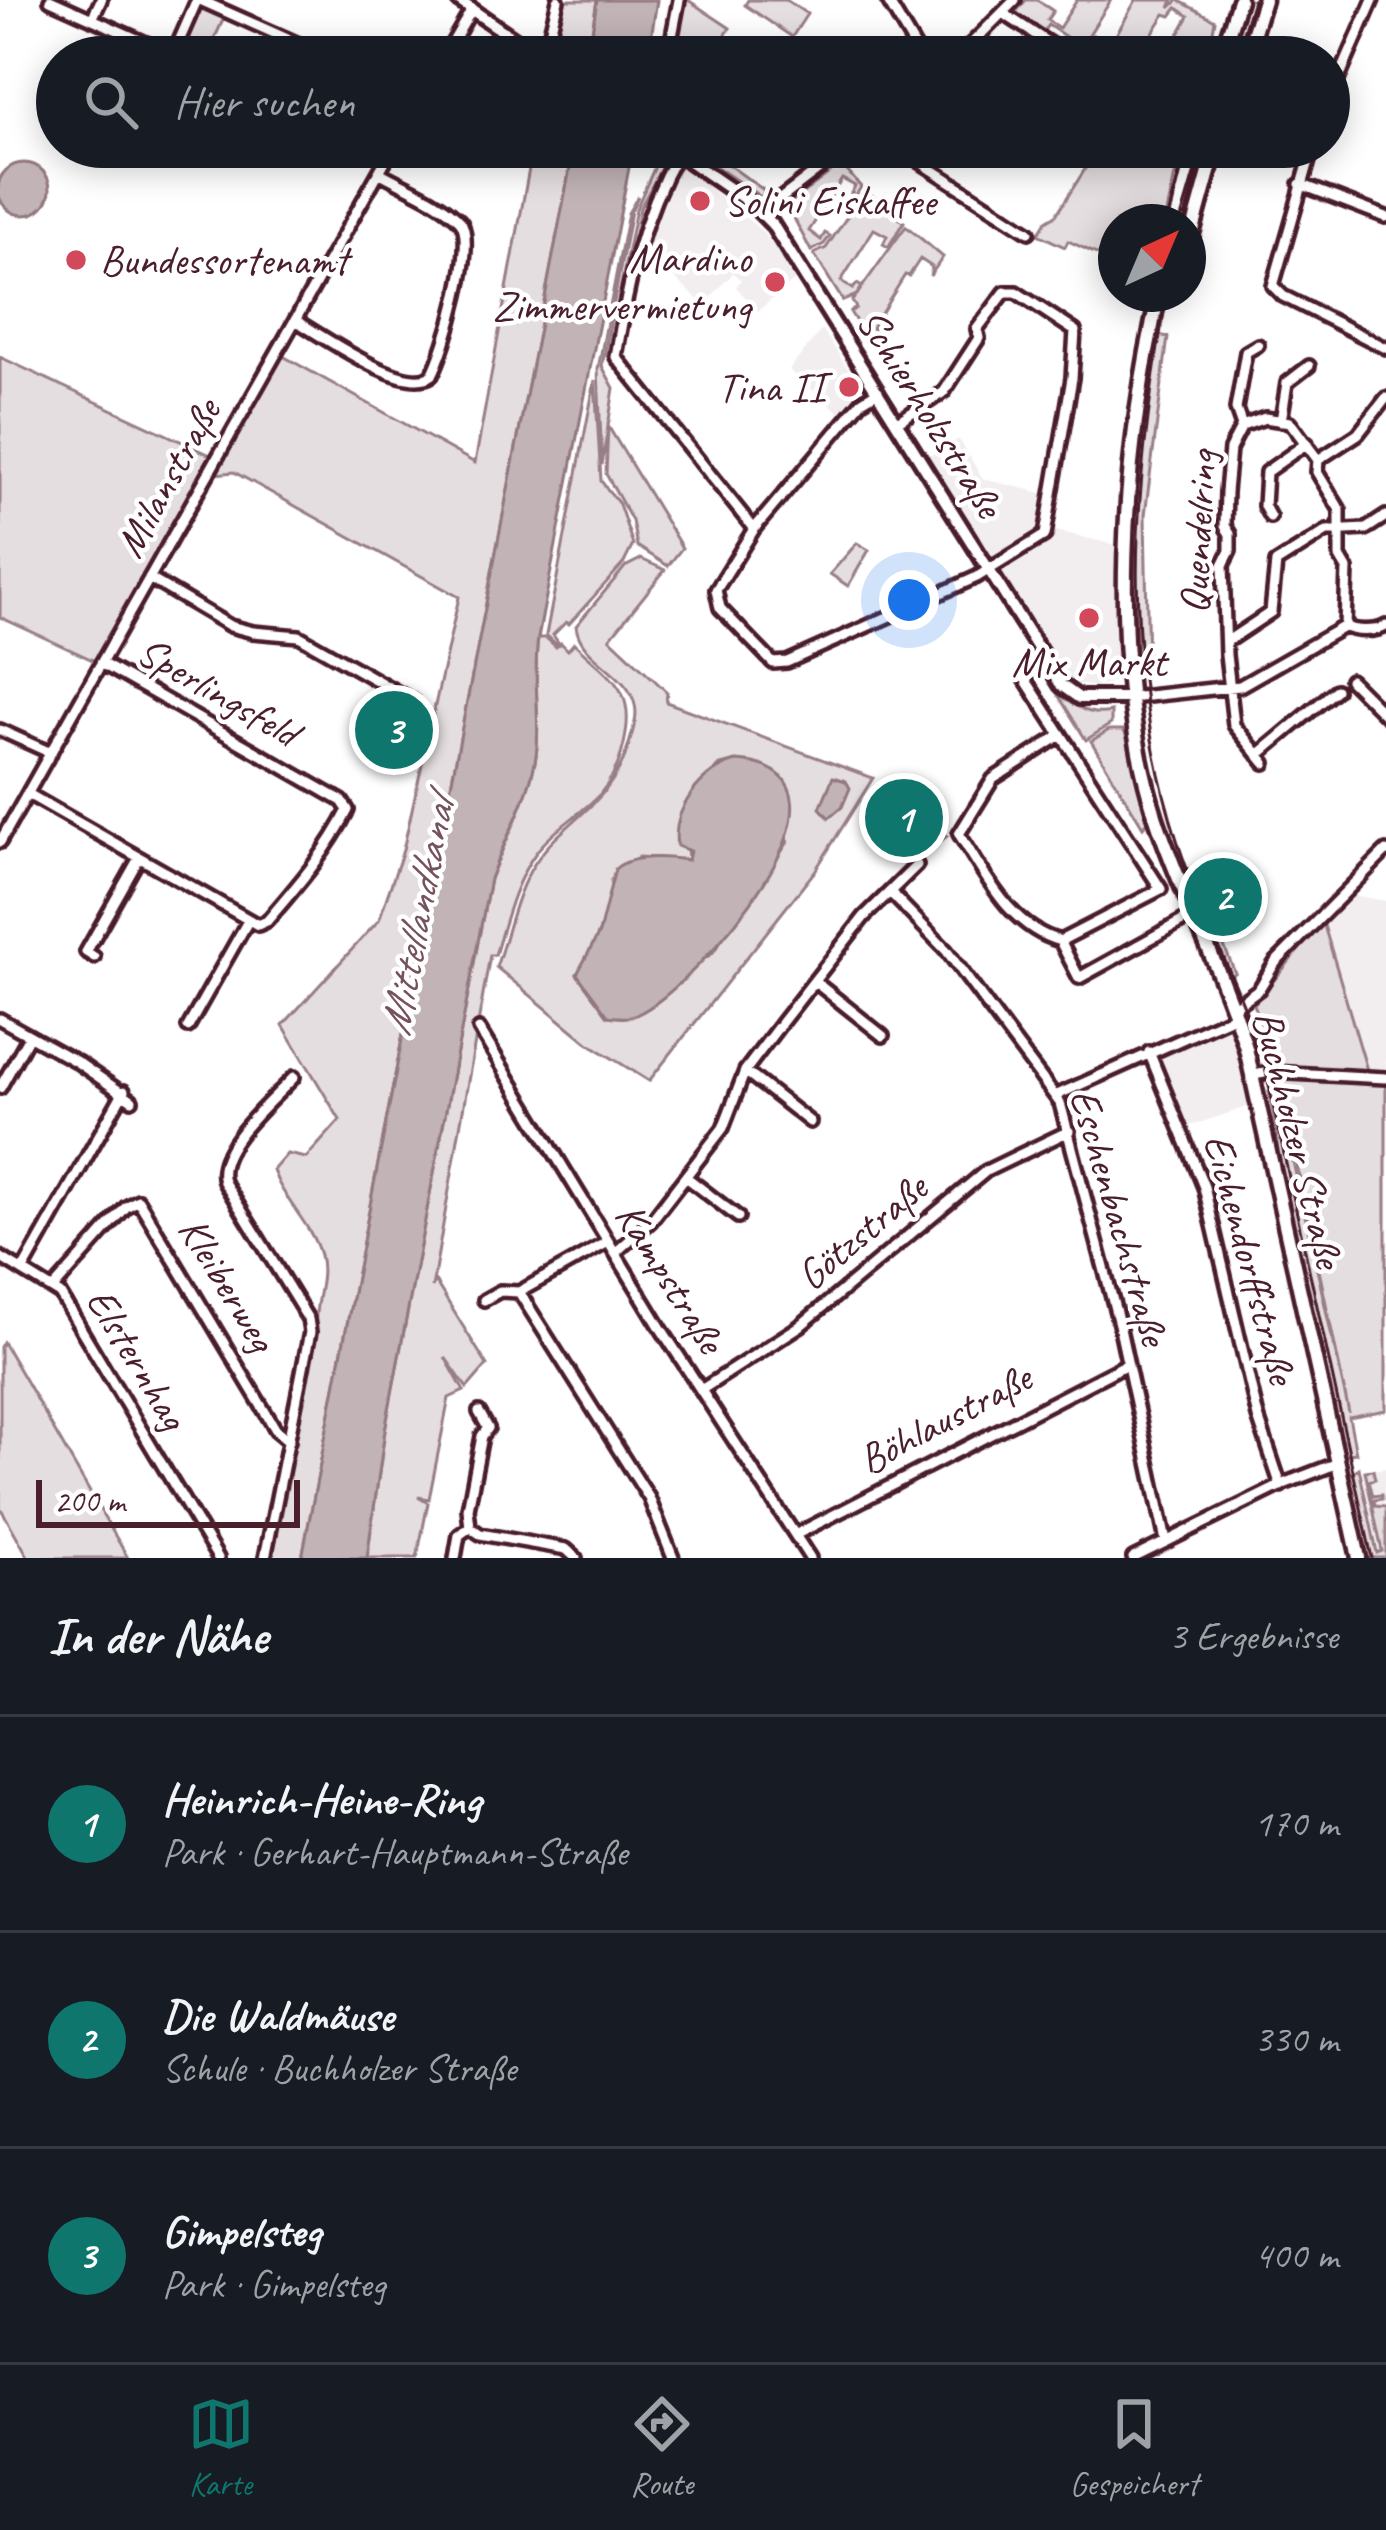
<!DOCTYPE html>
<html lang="de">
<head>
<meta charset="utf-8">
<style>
  body { margin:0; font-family:Caveat,sans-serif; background:#20242c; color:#f1f3f6 }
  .compass { position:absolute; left:1098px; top:204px; width:108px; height:108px; border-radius:50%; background:#171b24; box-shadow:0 6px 30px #0003; rotate:44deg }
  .scale { position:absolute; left:36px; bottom:30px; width:264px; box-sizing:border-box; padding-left:12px; border:6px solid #4a1f2b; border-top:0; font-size:33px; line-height:42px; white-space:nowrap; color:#4a1f2b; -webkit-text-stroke:9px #fff; paint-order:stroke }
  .you { position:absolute; left:909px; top:600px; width:42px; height:42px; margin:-30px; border:9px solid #fff; border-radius:50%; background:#1a73e8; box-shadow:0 0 0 18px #1a73e833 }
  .badge { display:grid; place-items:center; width:78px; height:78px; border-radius:50%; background:#0f766e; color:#fff; font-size:39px; font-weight:700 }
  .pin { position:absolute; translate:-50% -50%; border:6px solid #fff; box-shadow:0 3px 12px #0006 }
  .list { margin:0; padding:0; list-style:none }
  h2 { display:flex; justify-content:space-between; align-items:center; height:156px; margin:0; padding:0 48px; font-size:51px }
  h2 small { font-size:39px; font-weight:400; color:#9ea1a6 }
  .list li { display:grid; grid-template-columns:78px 1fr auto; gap:36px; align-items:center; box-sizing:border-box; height:216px; padding:0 48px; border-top:3px solid #363941 }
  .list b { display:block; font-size:45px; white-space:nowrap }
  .list p { margin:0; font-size:39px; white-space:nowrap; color:#9ea1a6 }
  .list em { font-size:39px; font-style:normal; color:#9ea1a6 }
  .icon { flex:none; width:66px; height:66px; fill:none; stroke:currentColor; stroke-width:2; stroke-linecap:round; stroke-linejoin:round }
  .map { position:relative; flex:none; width:1386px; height:1558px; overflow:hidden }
  .search { position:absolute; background:#171b24; box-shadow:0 6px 30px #0003; left:36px; right:36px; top:36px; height:132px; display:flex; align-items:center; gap:30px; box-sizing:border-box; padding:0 42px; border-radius:66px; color:#9ea1a6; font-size:45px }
  .sheet { height:804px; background:#171b24 }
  nav { display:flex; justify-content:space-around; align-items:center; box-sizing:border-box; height:168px; border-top:3px solid #363941; background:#171b24; font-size:33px; color:#9ea1a6 }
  nav a { display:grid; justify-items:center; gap:6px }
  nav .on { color:#0f766e }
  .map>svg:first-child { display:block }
  .built { fill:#f2eeef }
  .green { fill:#e5dee0; stroke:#987e86; stroke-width:3; fill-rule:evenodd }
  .water { fill:#c1b3b6; stroke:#91787e; stroke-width:3 }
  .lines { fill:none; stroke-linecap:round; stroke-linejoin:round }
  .minor-casing { stroke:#4a1f2b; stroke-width:18 }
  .tertiary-casing { stroke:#4a1f2b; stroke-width:20 }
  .secondary-casing { stroke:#4a1f2b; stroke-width:21 }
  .minor { stroke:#fff; stroke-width:9 }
  .tertiary { stroke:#fff; stroke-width:10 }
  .secondary { stroke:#fff; stroke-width:12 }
  .tram { stroke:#4a1f2b; stroke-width:3 }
  .poi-dot { fill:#d1495b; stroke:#fff; stroke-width:4.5 }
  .labels { text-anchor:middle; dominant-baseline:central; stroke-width:9; stroke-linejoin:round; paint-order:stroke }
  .poi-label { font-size:42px; fill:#4a1f2b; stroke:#fff; text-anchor:start }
  .street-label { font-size:42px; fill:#4a1f2b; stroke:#fff }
  .water-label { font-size:45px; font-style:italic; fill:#74535c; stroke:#fff }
</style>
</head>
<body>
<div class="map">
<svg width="1386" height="1558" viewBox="0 0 1386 1558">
  <rect width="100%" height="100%" fill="#fff"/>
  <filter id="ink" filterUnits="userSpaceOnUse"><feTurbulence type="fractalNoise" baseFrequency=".00833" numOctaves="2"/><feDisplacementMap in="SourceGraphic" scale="24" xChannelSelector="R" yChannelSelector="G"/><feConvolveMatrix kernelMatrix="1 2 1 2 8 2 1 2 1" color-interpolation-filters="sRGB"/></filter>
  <g filter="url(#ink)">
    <path class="built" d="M681,165L762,231L797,278L758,311L736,287L741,280L733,273L704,305L642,249Z
      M822,329L862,390L840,413L789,370Z
      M959,439L983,479L1051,495L1044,528L1120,546L1115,680L1112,682L1094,687L1078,684L1063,675L925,457Z
      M1213,872L1236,896L1219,912L1223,917L1218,921L1205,883Z
      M1352,895L1386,901V1071L1367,1070L1323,922Z
      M1232,1024L1253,1105L1187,1127L1158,1060Z
      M1386,1468V1551L1378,1553L1362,1471Z"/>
    <path class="green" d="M564,0H597L588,57H550Z
      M682,0H688L730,28L712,57H673Z
      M748,0H786L807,14L792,37L745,5Z
      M1026,0H1037L1053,11L1047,20L1059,28L1077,0H1111L1081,47L1048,25L1043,32L1015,13Z
      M1136,0H1173L1170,8L1178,0L1215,20L1208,57H1166L1189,16L1177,8L1171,16L1165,14L1137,57H1096L1083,49L1093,35L1098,38L1092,49L1104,56Z
      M199,7L224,18L206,57L179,51Z
      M533,147H574L302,1558H270L316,1332C312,1306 327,1281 320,1255C312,1225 283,1200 273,1170L287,1154L306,1158L340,1120L283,1025L379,920L403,850L459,597L234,472L215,474L283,356L475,463Z
      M687,147H704L765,191L761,197Z
      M1099,147L1129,164L1141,147H1181L1165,222H1116V263L1068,241L1065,247L1038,234L1046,221L1056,215Z
      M1199,147H1212L1188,236V222H1179Z
      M665,161L640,208L612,362L607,356L636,209L657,162Z
      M841,164L861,187L856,195L851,193L855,186L842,179L809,231L821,240L825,233L830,236L824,244L811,251L787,205Z
      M865,190L904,222L888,247L883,244L887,236L874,229L841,281L853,289L857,284L862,287L857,295L843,301L814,254L826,248Z
      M638,196L631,211L602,366L614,388L602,465L598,369L628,213Z
      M906,226L943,257L930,276L932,267L920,259L909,276L905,275L872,328L884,336L870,344L850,312L856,308L852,301Z
      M1158,335L1168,337L1145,515L1148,669L1137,670L1135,517L1143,430Z
      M0,357L210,455L95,661L0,617Z
      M595,380L601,481L619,504L633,545L624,563L569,624L566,622L553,635L558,642L556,644L546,635Z
      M608,426L682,548L668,566L637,546L632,521L606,474Z
      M857,543L869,550L848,586L830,574Z
      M641,559L665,570L610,638L667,692L666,702L873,778L815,871L649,1081L588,1043L496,967C507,937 514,899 530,871C560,818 611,810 630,741C633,730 638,717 635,705C628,671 580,660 576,626L625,567ZM736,761L788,842L712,954L608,1016L577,974C595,944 610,915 611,880L639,857L688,860L684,804L720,765Z
      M538,638H546L556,647L561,643L568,650L574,643C611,679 637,688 624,744C620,762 612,780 600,794C580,815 555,828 537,851C514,882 506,919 495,955H490L432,1288L435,1281L487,1365L467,1388L445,1357L464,1391L449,1398L429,1499L418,1497L428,1503L417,1558H367L385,1430L490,879C505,841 527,802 535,762C542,724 532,680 538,638Z
      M1042,669C1063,690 1076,720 1111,712V724L1086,740Z
      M374,686L421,712L417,759L354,722Z
      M1109,730H1123L1126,735L1148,822L1143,827L1091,741Z
      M895,780L947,836L923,854L871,811Z
      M1199,884L1235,973L1227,977L1191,888Z
      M1323,922L1367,1070L1386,1071V1410L1349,1417L1356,1453L1341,1455L1278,1163L1276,1127L1269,1092L1277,1090L1349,1413L1276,1065L1254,1004C1278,977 1298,949 1323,922Z
      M3,1342L128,1558H29L0,1507V1347Z
      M1359,1468L1377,1553L1382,1551L1365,1471L1373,1470L1375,1479L1369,1481L1373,1496L1381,1495L1382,1499L1374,1500L1375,1506L1386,1507V1558H1364L1346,1477Z"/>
    <path class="water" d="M597,0H657L648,57H588Z
      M574,147H633L538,638C532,680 542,725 535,762C527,803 504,840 490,879L385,1430L367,1558H302Z
      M-2 189a26 26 0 1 1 52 0a26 26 0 1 1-52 0Z
      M736,761C887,770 695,989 636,1015C627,1019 617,1017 608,1016L577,974L599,933L615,869C631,854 667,857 688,860L690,851L677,846C671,810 702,770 736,761Z
      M833,777L846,781L850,788L842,807L829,818L820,808Z"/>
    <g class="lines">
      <g class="minor-casing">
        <path id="minor" d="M50,0L173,55L197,0
          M200,0L328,57
          M887,0L921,57
          M1003,13L1070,57
          M92,19L101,0
          M444,57L472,9
          M544,57L558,0
          M668,57L679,0
          M958,57L1015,0
          M1329,101L1373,0
          M791,147L814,172
          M897,147L1029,232
          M1313,147L1273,286L1283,296L1386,348
          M678,153C641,218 628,284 616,357L754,529
          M1300,184L1386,217
          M762,213L848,147
          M295,320C323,336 405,395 432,375C445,351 478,241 460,221C440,200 403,186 379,172
          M878,391L862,401L754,529L716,590L720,608L773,663L787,662L977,577L1045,535L1072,378L1075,331L1016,292H1005L977,329L979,338L944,392L897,422
          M1281,421L1287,383L1309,366
          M1242,426L1236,409L1246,352L1258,345
          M1318,460L1358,434L1386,398
          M1270,517L1264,506L1266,472L1307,443
          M149,578L230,626L253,632L299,636L413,701
          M1345,626C1354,632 1376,632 1386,626
          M1226,642L1271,612L1276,563L1327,531L1366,529L1386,516
          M1043,657L1026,667L1025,679L1161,889L1060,941C1009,927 986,875 959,834L993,779L1061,735
          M1350,680L1386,716
          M1130,698L1240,686L1345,626
          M0,730L51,753
          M1258,755L1336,690
          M1265,763L1234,725L1226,655L1223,565L1230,551V534L1225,526L1226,492L1230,449L1242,426L1265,418L1290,422L1318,460L1317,472L1340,510V557L1347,569L1345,626
          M28,794L258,925L267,921C297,886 327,852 348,810L342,801L101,663
          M0,842L393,147
          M1182,883L1204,874
          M890,892L946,950L1060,1103L1119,1324L1166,1541
          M1060,941L1079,978L1195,914
          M94,957L86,952L139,858
          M814,981L883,1036
          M1234,1007L1259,989L1275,963L1386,851
          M0,1019L77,1062L132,1100
          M188,1027L248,921
          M479,1029L662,1330L810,1558
          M1149,1052L1204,1187L1258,1417L1281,1486
          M745,1071L810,1122
          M1253,1075L1271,1072L1386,1078
          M0,1088L29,1036
          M1057,1095L1236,1015
          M686,1177L738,1217
          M615,1253L651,1221L723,1128L745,1071L782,1022L864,917L917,865
          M0,1257L60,1294L218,1558
          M23,1270L124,1091
          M54,1288L126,1207L138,1200L276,1430L289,1441
          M519,1292L649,1498L673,1558
          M484,1300L500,1291L519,1292L608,1242
          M701,1390L800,1326L986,1171L1069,1131
          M479,1412L488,1428L482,1436L468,1509L470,1527L480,1534L566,1549L576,1558
          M795,1535L1127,1364
          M265,1558L310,1332L308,1319L224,1182C213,1149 272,1101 294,1077
          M455,1558L459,1535L470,1527
          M1133,1558L1286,1483L1338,1463"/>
      </g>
      <g class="tertiary-casing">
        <path id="tertiary" d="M458,0L540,57
          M669,147L753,205L772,224L1061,685L1079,698H1130"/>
      </g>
      <g class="secondary-casing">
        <path id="secondary" d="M1221,57L1239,0
          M1246,57L1264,0
          M1176,222L1195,147
          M1188,248L1216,147
          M1159,294C1123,449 1106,665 1156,818C1182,897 1222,969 1246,1048L1359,1558"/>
      </g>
      <use href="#minor" class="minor"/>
      <use href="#tertiary" class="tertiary"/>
      <use href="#secondary" class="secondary"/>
      <path class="tram" d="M1235,57L1253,0
        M1180,222L1202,147
        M1167,294C1133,483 1118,657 1178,843C1203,921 1245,993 1266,1072L1372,1558"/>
    </g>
  </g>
  <g class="poi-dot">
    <circle cx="700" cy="201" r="12"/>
    <circle cx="76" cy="260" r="12"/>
    <circle cx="775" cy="282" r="12"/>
    <circle cx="849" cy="387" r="12"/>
    <circle cx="1089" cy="618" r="12"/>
  </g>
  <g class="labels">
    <g class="poi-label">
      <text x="724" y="201">Solini Eiskaffee</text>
      <text x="751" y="258" text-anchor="end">Mardino<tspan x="751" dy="48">Zimmervermietung</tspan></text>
      <text x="100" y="260">Bundessortenamt</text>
      <text x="825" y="387" text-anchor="end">Tina II</text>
      <text x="1089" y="662" text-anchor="middle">Mix Markt</text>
    </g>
    <g class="street-label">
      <text transform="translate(930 413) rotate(58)">Schierholzstraße</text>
      <text transform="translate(168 478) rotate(-61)">Milanstraße</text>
      <text transform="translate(1198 532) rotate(-87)">Quendelring</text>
      <text transform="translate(218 692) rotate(30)">Sperlingsfeld</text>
      <text transform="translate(1298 1139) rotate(76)">Buchholzer Straße</text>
      <text transform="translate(1119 1217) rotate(74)">Eschenbachstraße</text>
      <text transform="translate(862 1232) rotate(-40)">Götzstraße</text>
      <text transform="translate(1250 1259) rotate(75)">Eichendorffstraße</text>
      <text transform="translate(670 1278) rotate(58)">Kampstraße</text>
      <text transform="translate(227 1284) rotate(59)">Kleiberweg</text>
      <text transform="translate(137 1359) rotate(59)">Elsternhag</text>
      <text transform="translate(945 1419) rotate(-28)">Böhlaustraße</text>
    </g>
    <g class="water-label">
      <text transform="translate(417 917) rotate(-79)">Mittellandkanal</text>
    </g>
  </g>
</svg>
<svg class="compass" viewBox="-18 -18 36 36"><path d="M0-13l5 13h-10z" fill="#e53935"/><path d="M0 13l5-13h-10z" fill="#9ea1a6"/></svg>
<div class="scale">200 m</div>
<div class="you"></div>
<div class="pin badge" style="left:904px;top:818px">1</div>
<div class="pin badge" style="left:1223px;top:897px">2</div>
<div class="pin badge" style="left:394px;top:730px">3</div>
<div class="search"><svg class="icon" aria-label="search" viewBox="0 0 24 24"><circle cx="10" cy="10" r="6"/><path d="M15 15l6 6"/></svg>Hier suchen</div>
</div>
<section class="sheet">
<h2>In der Nähe<small>3 Ergebnisse</small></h2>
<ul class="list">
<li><span class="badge">1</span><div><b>Heinrich-Heine-Ring</b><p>Park · Gerhart-Hauptmann-Straße</p></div><em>170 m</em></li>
<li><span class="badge">2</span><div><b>Die Waldmäuse</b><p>Schule · Buchholzer Straße</p></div><em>330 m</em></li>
<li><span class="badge">3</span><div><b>Gimpelsteg</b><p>Park · Gimpelsteg</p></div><em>400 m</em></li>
</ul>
</section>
<nav>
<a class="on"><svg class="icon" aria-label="map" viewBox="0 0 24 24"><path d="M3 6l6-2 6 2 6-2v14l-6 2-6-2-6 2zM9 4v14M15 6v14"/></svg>Karte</a>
<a><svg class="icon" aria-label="directions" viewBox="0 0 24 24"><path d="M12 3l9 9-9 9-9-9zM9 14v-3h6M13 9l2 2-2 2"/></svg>Route</a>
<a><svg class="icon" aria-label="saved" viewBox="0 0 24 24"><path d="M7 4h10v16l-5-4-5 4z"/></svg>Gespeichert</a>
</nav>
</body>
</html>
